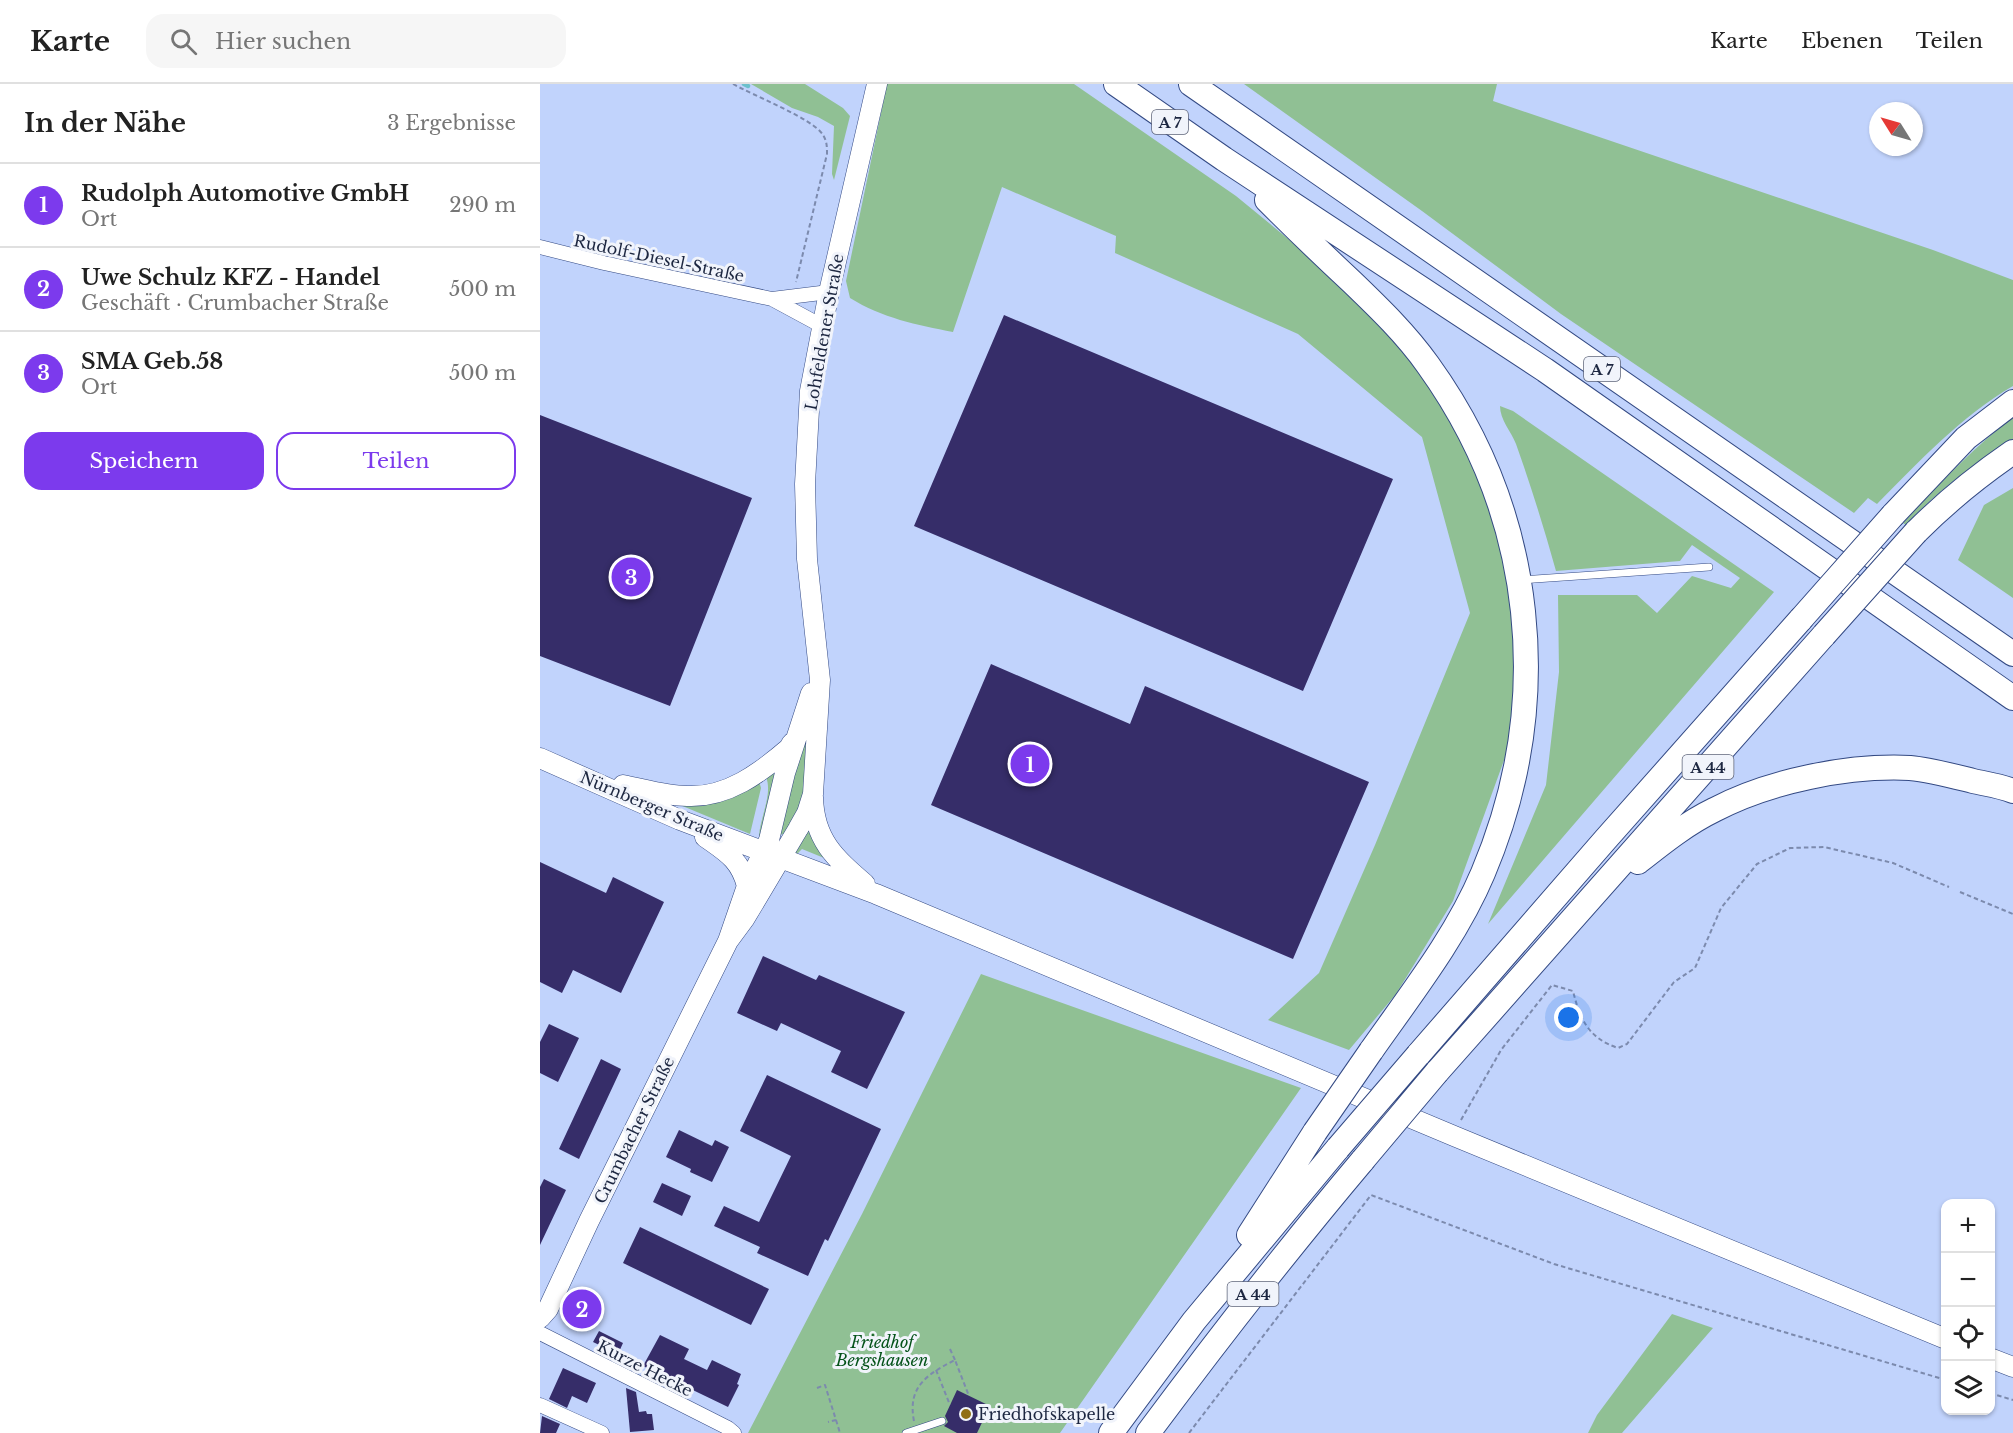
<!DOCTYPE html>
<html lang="de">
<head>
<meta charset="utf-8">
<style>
  body { margin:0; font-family:"Libre Baskerville",serif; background:#f6f6f6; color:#222 }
  .controls { position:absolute; right:18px; bottom:18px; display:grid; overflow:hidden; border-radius:12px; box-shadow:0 2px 4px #0004 }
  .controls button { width:54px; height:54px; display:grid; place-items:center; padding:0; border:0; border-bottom:2px solid #e0e0e0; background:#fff; color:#222; font:30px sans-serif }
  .compass { position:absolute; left:1329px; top:18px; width:54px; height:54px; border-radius:50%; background:#fff; box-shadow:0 2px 4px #0004; rotate:307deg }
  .you { position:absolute; left:1029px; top:934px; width:21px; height:21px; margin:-15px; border:4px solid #fff; border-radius:50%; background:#1a73e8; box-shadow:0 0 0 9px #1a73e833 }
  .badge { display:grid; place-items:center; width:39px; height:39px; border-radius:50%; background:#7c3aed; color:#fff; font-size:20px; font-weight:700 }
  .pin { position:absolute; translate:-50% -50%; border:3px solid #fff; box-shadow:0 2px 6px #0006 }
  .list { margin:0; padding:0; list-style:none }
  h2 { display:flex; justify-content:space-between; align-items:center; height:78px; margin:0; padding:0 24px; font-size:26px }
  h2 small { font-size:20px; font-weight:400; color:#767676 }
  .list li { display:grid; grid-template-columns:39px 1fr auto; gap:18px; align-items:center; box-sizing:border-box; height:84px; padding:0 24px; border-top:2px solid #e0e0e0 }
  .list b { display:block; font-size:22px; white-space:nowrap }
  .list p { margin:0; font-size:20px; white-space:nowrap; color:#767676 }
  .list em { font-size:20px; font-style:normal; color:#767676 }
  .actions { display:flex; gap:12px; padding:18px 24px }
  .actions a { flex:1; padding:14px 0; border:2px solid #7c3aed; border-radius:18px; text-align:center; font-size:21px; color:#7c3aed }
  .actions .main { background:#7c3aed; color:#fff }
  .icon { flex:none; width:33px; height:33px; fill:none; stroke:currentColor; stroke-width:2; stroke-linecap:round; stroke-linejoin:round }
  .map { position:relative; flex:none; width:1473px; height:1349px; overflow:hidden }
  header { display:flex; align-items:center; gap:36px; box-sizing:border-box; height:84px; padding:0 30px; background:#fff; border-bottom:2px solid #e0e0e0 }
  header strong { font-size:28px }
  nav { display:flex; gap:33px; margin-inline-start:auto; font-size:21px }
  .search { width:420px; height:54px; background:#f6f6f6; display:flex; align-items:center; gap:15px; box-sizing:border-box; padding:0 21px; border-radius:18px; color:#767676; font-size:22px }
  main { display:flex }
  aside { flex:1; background:#fff }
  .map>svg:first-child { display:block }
  .green { fill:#90c094 }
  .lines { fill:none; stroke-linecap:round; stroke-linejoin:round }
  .stream { stroke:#6cc0cb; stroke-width:4.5 }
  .building { fill:#362d69 }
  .lane-casing { stroke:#334983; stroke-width:8 }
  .street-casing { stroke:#334983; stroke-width:15 }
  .secondary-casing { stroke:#334983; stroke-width:21 }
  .highway-casing { stroke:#334983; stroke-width:26 }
  .path { stroke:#7c8aad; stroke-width:2; stroke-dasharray:4.5 3; stroke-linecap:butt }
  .lane { stroke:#fff; stroke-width:7 }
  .street { stroke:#fff; stroke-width:14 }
  .secondary { stroke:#fff; stroke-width:20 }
  .highway { stroke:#fff; stroke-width:24 }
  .highway-bridge-casing { stroke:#334983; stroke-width:26; stroke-linecap:butt }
  .highway-bridge { stroke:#fff; stroke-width:24 }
  .poi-dot { fill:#906f15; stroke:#f1f4fb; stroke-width:2 }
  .labels { text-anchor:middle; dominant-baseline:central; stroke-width:6; stroke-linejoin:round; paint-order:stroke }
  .shield { fill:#f1f4fb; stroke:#5d6479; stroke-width:1.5 }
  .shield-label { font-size:15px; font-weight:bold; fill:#1d2741 }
  .street-label { font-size:16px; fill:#1d2741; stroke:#f1f4fb }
  .park-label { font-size:16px; font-style:italic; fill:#05531a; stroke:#f1f4fb }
  .poi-label { font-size:16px; fill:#1d2741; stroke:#f1f4fb; text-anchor:start }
</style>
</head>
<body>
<header>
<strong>Karte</strong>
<div class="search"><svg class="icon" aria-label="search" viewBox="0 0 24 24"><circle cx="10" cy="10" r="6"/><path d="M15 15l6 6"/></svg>Hier suchen</div>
<nav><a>Karte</a><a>Ebenen</a><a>Teilen</a></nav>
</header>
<main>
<aside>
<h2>In der Nähe<small>3 Ergebnisse</small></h2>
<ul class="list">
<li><span class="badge">1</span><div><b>Rudolph Automotive GmbH</b><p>Ort</p></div><em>290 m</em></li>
<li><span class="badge">2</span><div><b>Uwe Schulz KFZ - Handel</b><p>Geschäft · Crumbacher Straße</p></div><em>500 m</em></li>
<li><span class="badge">3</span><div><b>SMA Geb.58</b><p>Ort</p></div><em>500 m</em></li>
</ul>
<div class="actions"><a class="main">Speichern</a><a>Teilen</a></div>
</aside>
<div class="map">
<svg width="1473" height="1349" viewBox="0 0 1473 1349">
  <rect width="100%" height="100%" fill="#c1d3fc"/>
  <path class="green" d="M211,0H265L303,24L310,32L294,96L292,90L294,42L278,33L252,24Z
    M347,0H534L696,112L824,217L896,303L932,364L971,472L978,567L967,668L913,817L856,910L809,966L728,936L779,889L835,761L930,529L882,353L758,250L575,169L576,152L462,103L413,248C377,241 342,234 310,214L306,197Z
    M704,0H957L953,17L1393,166L1473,196V302C1421,332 1379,378 1337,420L1328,414L1314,429L1021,230L882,127Z
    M960,322L973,327L1234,508L948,840L1006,701L1019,588L1018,511H1097L1117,529L1152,492L1191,504L1200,494L1152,461L1140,477L1016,487C1004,444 991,402 976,360C971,347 960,336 960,322Z
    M1473,333V355C1434,380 1397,407 1366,441L1363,439C1398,401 1432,365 1473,333Z
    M1473,404V514L1418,476L1444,421Z
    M268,646L263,721L245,749L238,752L256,680Z
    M237,686L222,751L219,752C220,734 233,710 226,693Z
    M219,697L221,704L210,750L140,721Z
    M269,744L277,763L284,774L262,765L257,770L252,767Z
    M441,890L761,1004L520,1349H208L322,1130Z
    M1132,1230L1173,1244L1082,1349H1048L1057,1331Z"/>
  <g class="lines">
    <path class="stream" d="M204,0L208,2"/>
  </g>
  <path class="building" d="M464,231L853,395L763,607L374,442Z
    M0,331L212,414L130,622L0,572Z
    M451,580L590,640L605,602L829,698L753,875L391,721Z
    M0,778L66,809L73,793L124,818L81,909L33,886L22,909L0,898Z
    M223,872L276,896L279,891L365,928L327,1005L291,988L301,967L241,939L237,947L197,929Z
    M9,940L39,954L18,998L0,989V958Z
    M61,975L81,985L39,1075L19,1065Z
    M227,991L341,1045L288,1157L285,1155L268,1192L217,1169L220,1163L174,1142L184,1122L219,1138L251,1072L200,1047Z
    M139,1046L172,1062L175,1056L189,1063L172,1098L150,1088L151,1085L126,1073Z
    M4,1095L26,1106L0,1161V1103Z
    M122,1099L151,1112L142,1132L113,1118Z
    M100,1143L229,1205L211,1241L83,1179Z
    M59,1247L83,1259L78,1270L53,1258Z
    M120,1251L149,1265L144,1275L167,1286L172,1276L201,1290L197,1300L199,1301L188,1323L103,1282Z
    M23,1284L56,1299L47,1319L32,1312L27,1324L9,1315Z
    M86,1304L96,1308L99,1328L106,1327L107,1330H112L114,1346L90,1348Z
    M417,1306L450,1322L437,1349H417L404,1342L408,1338L405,1332Z
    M2,1332L20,1340L16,1349H0Z"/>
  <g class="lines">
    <g class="lane-casing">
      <path id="lane" d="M982,496L1169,483
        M366,1349L402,1337"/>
    </g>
    <g class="street-casing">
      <path id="street" d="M0,163L64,179L232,215L282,242
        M232,215L289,208
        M0,1249L188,1344L194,1349
        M0,1321L62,1349"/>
    </g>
    <g class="secondary-casing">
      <path id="secondary" d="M0,674L140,736L336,810L914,1052L1406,1255
        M83,701C104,705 125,712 147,712C187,714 220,689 249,664L252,659
        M273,713C274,756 295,774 325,800
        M165,753C186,768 200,775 207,802
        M188,857L205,834L258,745L267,729L273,710L280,596L267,475L265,400L270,307L289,208L337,0
        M0,1234L8,1225L49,1137L188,857L207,802L229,756L245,689L271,609
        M1450,1274L1473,1283"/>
    </g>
    <g class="highway-casing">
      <path id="highway" d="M576,0L684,75L1005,286L1473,614
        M651,0L1473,570
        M727,116C755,144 783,171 812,198C839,224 866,250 888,281C996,431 1015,619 943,789C916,853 871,910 831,967
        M1353,431L1426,354L1473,318
        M1376,448C1406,418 1438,392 1473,368
        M1098,778C1122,759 1147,739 1174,726C1229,697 1308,681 1370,684C1391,686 1413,692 1433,697C1446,700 1461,702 1473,707
        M878,971L1065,756L1261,535
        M897,988L1284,551
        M709,1151L775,1048
        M571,1349L654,1237L798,1064
        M608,1349C677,1256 748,1165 823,1076"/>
    </g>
    <path class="path" d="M193,0C212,11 274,35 283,51C287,57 287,63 287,70L256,198
      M1420,808L1473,830
      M921,1036L961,966L1012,901L1033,907C1040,935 1048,954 1078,964L1087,960L1134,898L1155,884L1181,824L1217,780L1250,764L1284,763L1353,779L1409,803
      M410,1265L415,1276
      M396,1286L410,1321
      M277,1304L285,1301L296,1336L288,1338
      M1450,1309L1473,1316
      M296,1336L300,1349
      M374,1337C367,1302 388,1290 415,1276L429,1312
      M649,1349L831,1111L1014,1180L1406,1296"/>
    <use href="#lane" class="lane"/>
    <use href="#street" class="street"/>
    <use href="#secondary" class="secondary"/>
    <use href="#highway" class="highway"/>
    <g class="highway-bridge-casing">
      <path id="highway-bridge" d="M1261,535L1353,431
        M1284,551L1376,448
        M775,1048L831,967
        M798,1064L878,971
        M823,1076L897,988"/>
    </g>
    <use href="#highway-bridge" class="highway-bridge"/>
  </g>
  <circle class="poi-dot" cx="426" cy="1330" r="6"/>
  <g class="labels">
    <g class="shield">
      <rect x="612" y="26" width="36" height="24" rx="4.5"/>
      <rect x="1044" y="273" width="36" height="24" rx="4.5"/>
      <rect x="1142.5" y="671" width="51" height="24" rx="4.5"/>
      <rect x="687.5" y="1198" width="51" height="24" rx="4.5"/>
    </g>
    <g class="shield-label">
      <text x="630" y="38">A 7</text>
      <text x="1062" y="285">A 7</text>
      <text x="1168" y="683">A 44</text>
      <text x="713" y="1210">A 44</text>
    </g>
    <g class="street-label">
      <text transform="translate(119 174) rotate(12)">Rudolf-Diesel-Straße</text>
      <text transform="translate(284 248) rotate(-80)">Lohfeldener Straße</text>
      <text transform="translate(112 722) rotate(23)">Nürnberger Straße</text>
      <text transform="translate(94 1046) rotate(-64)">Crumbacher Straße</text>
      <text transform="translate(105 1284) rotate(27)">Kurze Hecke</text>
    </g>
    <g class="park-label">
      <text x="342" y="1258">Friedhof<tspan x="342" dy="18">Bergshausen</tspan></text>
    </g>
    <g class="poi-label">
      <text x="438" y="1330">Friedhofskapelle</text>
    </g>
  </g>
</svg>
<div class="controls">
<button>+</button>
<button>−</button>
<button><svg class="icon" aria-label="locate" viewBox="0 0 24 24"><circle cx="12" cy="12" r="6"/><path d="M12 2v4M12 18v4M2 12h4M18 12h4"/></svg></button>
<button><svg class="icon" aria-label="layers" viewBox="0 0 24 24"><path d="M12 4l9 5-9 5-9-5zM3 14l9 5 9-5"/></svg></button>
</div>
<svg class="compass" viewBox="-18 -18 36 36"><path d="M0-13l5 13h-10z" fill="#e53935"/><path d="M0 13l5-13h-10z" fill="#767676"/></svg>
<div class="you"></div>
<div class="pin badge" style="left:490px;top:680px">1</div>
<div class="pin badge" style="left:42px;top:1225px">2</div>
<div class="pin badge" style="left:91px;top:493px">3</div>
</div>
</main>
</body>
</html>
